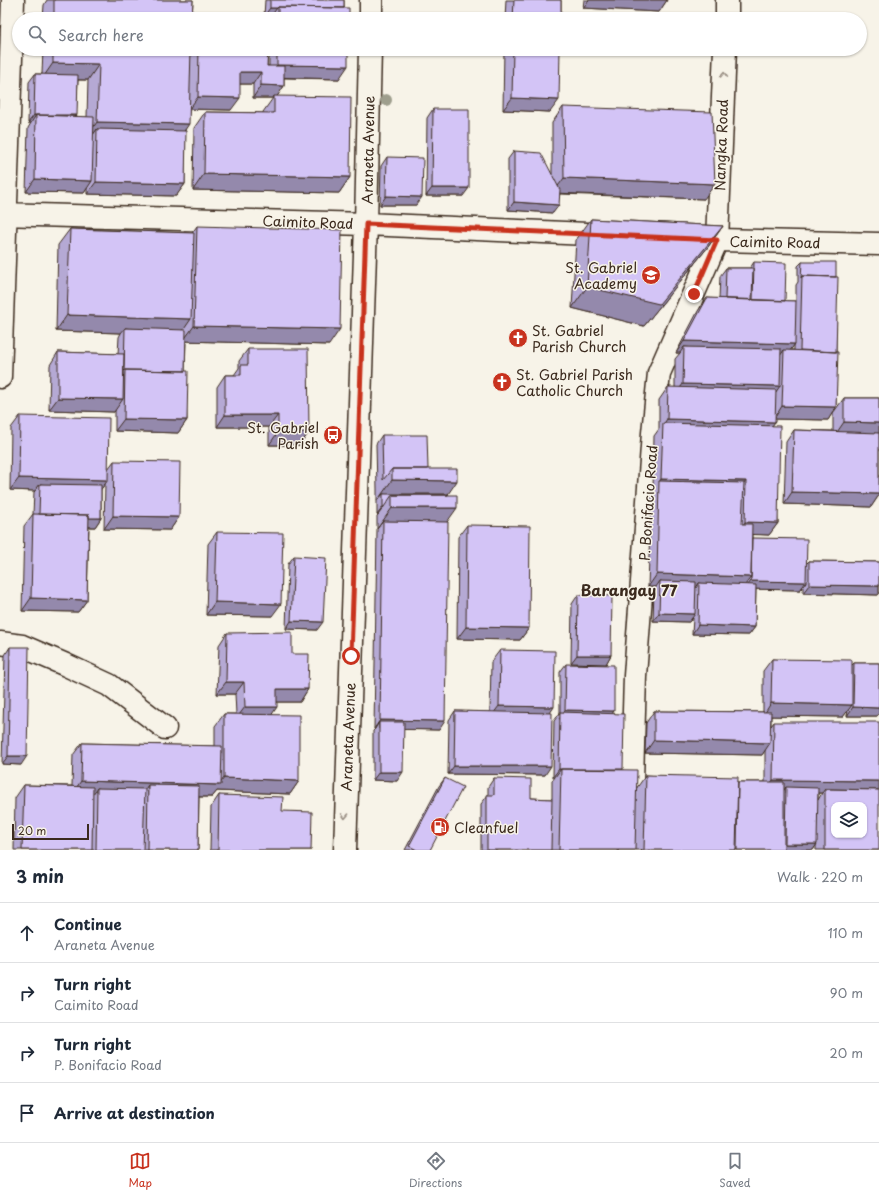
<!DOCTYPE html>
<html lang="en">
<head>
<meta charset="utf-8">
<style>
  body { margin:0; font-family:"Playpen Sans",sans-serif; background:#f6f6f7; color:#1f2937 }
  .controls { position:absolute; right:12px; bottom:12px; display:grid; overflow:hidden; border-radius:8px; box-shadow:0 1px 3px #0004 }
  .controls button { width:36px; height:36px; display:grid; place-items:center; padding:0; border:0; border-bottom:1px solid #e0e1e3; background:#fff; color:#1f2937; font:20px sans-serif }
  .scale { position:absolute; left:12px; bottom:10px; width:77px; box-sizing:border-box; padding-left:4px; border:2px solid #3b2a1e; border-top:0; font-size:11px; line-height:14px; white-space:nowrap; color:#3b2a1e; -webkit-text-stroke:3px #f7f3e8; paint-order:stroke }
  .stop { position:absolute; width:12px; height:12px; margin:-9px; border:3px solid #c8321e; border-radius:50%; background:#fff }
  .stop.end { background:#c8321e; border-color:#fff; box-shadow:0 1px 4px #0008 }
  .list { margin:0; padding:0; list-style:none }
  h2 { display:flex; justify-content:space-between; align-items:center; height:52px; margin:0; padding:0 16px; font-size:17px }
  h2 small { font-size:13px; font-weight:400; color:#747a83 }
  .list li { display:grid; grid-template-columns:26px 1fr auto; gap:12px; align-items:center; box-sizing:border-box; height:60px; padding:0 16px; border-top:1px solid #e0e1e3 }
  .list b { display:block; font-size:15px; white-space:nowrap }
  .list p { margin:0; font-size:13px; white-space:nowrap; color:#747a83 }
  .list em { font-size:13px; font-style:normal; color:#747a83 }
  .icon { flex:none; width:22px; height:22px; fill:none; stroke:currentColor; stroke-width:2; stroke-linecap:round; stroke-linejoin:round }
  .map { position:relative; flex:none; width:879px; height:850px; overflow:hidden }
  .search { position:absolute; background:#fff; box-shadow:0 1px 3px #0004; left:12px; right:12px; top:12px; height:44px; display:flex; align-items:center; gap:10px; box-sizing:border-box; padding:0 14px; border-radius:22px; color:#747a83; font-size:15px }
  .sheet { height:292px; background:#fff }
  nav { display:flex; justify-content:space-around; align-items:center; box-sizing:border-box; height:56px; border-top:1px solid #e0e1e3; background:#fff; font-size:11px; color:#747a83 }
  nav a { display:grid; justify-items:center; gap:2px }
  nav .on { color:#c8321e }
  .map>svg:first-child { display:block }
  .lines { fill:none; stroke-linecap:round; stroke-linejoin:round }
  .minor-casing { stroke:#3b2a1e; stroke-width:25 }
  .minor { stroke:#f7f3e8; stroke-width:22 }
  .tree { fill:#9e9e8d }
  .wall { fill:#b5a9d4; stroke:#3b2a1e; fill-rule:evenodd }
  .shaded-wall { fill:#9489ac; stroke:#3b2a1e }
  .building { fill:#d3c4f6; stroke:#3b2a1e; fill-rule:evenodd }
  .oneway { stroke:#998e83 }
  .route { stroke:#c8321e; stroke-width:5 }
  .labels { text-anchor:middle; dominant-baseline:central; stroke-width:3; stroke-linejoin:round; paint-order:stroke }
  .street-label { font-size:14px; fill:#3b2a1e; stroke:#f7f3e8 }
  .poi-label { font-size:14px; fill:#3b2a1e; stroke:#f7f3e8; text-anchor:start }
  .neighbourhood-label { font-size:15px; font-weight:bold; fill:#3b2a1e; stroke:#f7f3e8 }
</style>
</head>
<body>
<div class="map">
<svg width="879" height="850" viewBox="0 0 879 850">
  <rect width="100%" height="100%" fill="#f7f3e8"/>
  <filter id="ink" filterUnits="userSpaceOnUse"><feTurbulence type="fractalNoise" baseFrequency=".025" numOctaves="2"/><feDisplacementMap in="SourceGraphic" scale="8" xChannelSelector="R" yChannelSelector="G"/><feConvolveMatrix kernelMatrix="1 2 1 2 8 2 1 2 1" color-interpolation-filters="sRGB"/></filter>
  <g filter="url(#ink)">
    <g class="lines">
      <g class="minor-casing">
        <path id="minor" d="M371,19V0
          M727,19V0
          M0,214L366,224L610,235
          M682,239L879,244
          M0,377L13,0
          M0,643L22,646L66,665L109,685L165,728
          M345,850L366,224L370,49
          M630,850L635,676L653,433L659,373L717,240L725,49"/>
      </g>
      <use href="#minor" class="minor"/>
    </g>
    <circle class="tree" cx="386" cy="100" r="6"/>
    <path class="wall" d="M47,0H193L192,19H43L44,5Z
      M265,0H344V8L349,19H269L271,16H264Z
      M506,0H561V19H505Z
      M584,0H667L659,12L583,8Z
      M43,49H268L267,66H269V49H348L339,79L284,78V86L277,96L350,177L339,193L193,190L194,128L205,112L263,113V112L273,98H253V84H240L231,110L190,109L185,131V184L176,196L87,194V188L84,193L26,192L28,128L31,123H28L29,82L35,74H42ZM78,80H88L87,117H76Z
      M504,49H560L550,112L503,110Z
      M563,107L704,199L560,194L553,213L508,210V159L514,151L552,174V123Z
      M433,109L463,196H426L427,118Z
      M387,157L416,205H380L381,166Z
      M591,219L723,226L708,247L644,326L572,308L576,240Z
      M197,226L329,345L186,341L185,371L187,420L178,433L115,431V410L114,412L49,410L50,365L58,352L118,354L119,337L121,333L56,331L58,245L70,229L192,233Z
      M754,262L785,301H796V285L798,282V266L802,262L836,277V407L828,420L775,419L772,426L778,523L769,535L752,534V538L806,564L809,561L879,562V594L878,595L803,593V587L800,590L756,589L755,627L749,635L692,634L693,618L689,622L653,621L654,590L656,587H648L651,493L653,490L654,436L659,429V400L668,387L675,388V359L680,353H676L698,311L707,298L719,299L720,276L726,268H750ZM794,345V350H790Z
      M248,349L309,432L300,445H269V427H217V387L225,375H234L239,368V361Z
      M844,398H879V495L871,507L784,504L786,442L794,430L833,431V413Z
      M20,416L108,469L114,461L179,517L170,530L104,529L105,484L101,489V518L95,527H89L87,600L78,612L22,611L24,526L33,514L34,492L35,491L10,490L11,428Z
      M382,435L428,469L448,494L439,730L403,729L397,781L373,780V731L375,729H374L377,530V516L378,515H377V489L376,444Z
      M467,525L529,628L520,640L457,639L458,537Z
      M217,532L272,616L206,615L208,544Z
      M294,556L317,630L286,629L288,564Z
      M578,595L611,655L606,664L571,663L572,604Z
      M227,633L292,654L308,689L300,702H277L272,714L299,781L290,794L217,791L212,797H199L198,850H14L15,798L24,785L72,786L73,755L82,743L215,746V726L224,714H236L235,694H217L219,645Z
      M10,647L21,765L2,764L5,655Z
      M500,650L550,713L545,775L448,774L449,720L455,711L490,712L491,662Z
      M772,659L852,665L854,663H879V714L877,716H847L848,710L843,717L771,716V726L774,722L879,850H816V845L813,850H481V804L488,795V787L494,778L531,798L552,799V781L555,777H553L554,721L560,713V672L566,664L614,711L612,713L623,770L636,789L646,775L738,782H765V750L762,755L645,753L646,723L654,711L763,712V671ZM818,793H822L818,800Z
      M445,778L430,850H405L439,786Z
      M219,795L282,811L311,850H210L211,807Z"/>
    <path class="shaded-wall" d="M589,0H667L659,12L583,8Z
      M270,8H277L271,16H264Z
      M53,63L99,64L88,80L42,79Z
      M277,65L348,66L339,79L268,77Z
      M240,72H261L253,84H232Z
      M261,85L284,86L276,98L274,96L273,98H253Z
      M198,97L240,98L231,110L189,109Z
      M512,98L559,100L550,112L503,110Z
      M34,115H77L71,124L36,115L31,123H28Z
      M97,122L189,124L178,140L97,129L91,138H86Z
      M204,174L350,177L339,193L193,190Z
      M564,178L715,184L704,199L553,193Z
      M35,179L92,181L84,193L26,192Z
      M96,182L185,184L176,196L87,194Z
      M432,188H469L463,196H426Z
      M386,196L422,197L416,205H380Z
      M514,202L559,205L553,213L508,210Z
      M723,226L708,247L644,326L572,308L587,287Z
      M67,315L191,319L180,335L125,328L121,333L56,331Z
      M194,326L340,329L329,345L183,341Z
      M684,341L795,344L786,356L784,350L780,356L684,347L680,353H676Z
      M683,384L780,386L771,399L674,396Z
      M58,398L123,399L114,412L49,410Z
      M782,406L836,407L828,420L774,419Z
      M225,415H278L269,427H217Z
      M124,419L187,420L178,433L115,431Z
      M667,419L775,422L766,434L663,425Z
      M844,422L879,423V439L833,438Z
      M278,432H309L300,445H269Z
      M19,478L108,480L99,492L40,484L35,491L10,490Z
      M661,479L746,481L737,493L659,482Z
      M392,480L457,481L442,503L383,494L377,501Z
      M792,492L879,494V495L871,507L784,504Z
      M383,507H384L378,515H377Z
      M392,508H457L442,529L383,521L377,529Z
      M113,516L179,517L170,530L104,529Z
      M39,517L101,518L95,527L33,525Z
      M745,522L778,523L769,535L737,534Z
      M657,574L751,577L742,589L699,583L696,588L660,581L656,587H648Z
      M751,581L806,582L800,590L745,589Z
      M809,585L879,586V594L878,595L803,593Z
      M31,598L87,600L78,612L22,611Z
      M215,602L281,604L272,616L206,615Z
      M659,613L695,614L689,622L653,621Z
      M291,621L323,622L317,630L286,629Z
      M698,625L755,627L749,635L692,634Z
      M466,627L529,628L520,640L457,639Z
      M577,655H611L606,664L571,663Z
      M226,682H244L235,694H217Z
      M277,689H308L300,702H268Z
      M771,703L852,705L843,717L763,716Z
      M499,706L554,707L546,719L490,718Z
      M245,707H277L268,720L236,719Z
      M853,707L879,708V714L877,716H847Z
      M565,710L614,711L608,720L559,719Z
      M380,720L445,721L439,730L379,729V722L375,729H374Z
      M654,740L770,743L762,755L645,753Z
      M8,756H27L21,765L2,764Z
      M454,766H551L545,775L448,774Z
      M559,769H561L555,777H553Z
      M379,772H403L397,781L373,780Z
      M224,778L299,781L290,794L217,791L212,797L148,796V785L141,795L97,788L93,794H72L81,781L219,785Z
      M773,780L879,781V790L825,789L822,793H786V787L782,793L764,792Z
      M785,844H817L813,850H780Z"/>
    <path class="building" d="M54,0H193L192,19H54Z
      M270,0H344V8L278,7L277,8H270Z
      M514,0H561V19H513Z
      M278,7L349,8V19H278Z
      M53,49H191L189,124L97,122L99,64L53,63Z
      M199,49H268L267,66H284V86L261,85V72H240V98L198,97Z
      M277,49H348V66L277,65Z
      M513,49H560L559,100L512,98Z
      M35,74L78,75L77,115H34Z
      M274,96L351,97L350,177L204,174L205,112L274,113Z
      M563,107L712,112L715,184L564,178Z
      M433,109H469V188H432Z
      M36,115L94,117L92,181L35,179Z
      M97,129L186,131L185,184L96,182Z
      M514,151L541,153L560,190L559,205L514,202Z
      M387,157L423,158L422,197L386,196Z
      M591,219L723,226L659,304L587,287Z
      M197,226L342,230L340,329L194,326Z
      M70,229L194,233L191,319L67,315Z
      M754,262L786,263L785,301L753,300Z
      M802,262H836V277L802,276L801,278Z
      M726,268H753L752,300L725,299Z
      M802,276L838,277L836,352L800,350Z
      M707,298L796,301L795,344L684,341Z
      M125,328L186,330L185,371L125,370L124,371Z
      M684,347L781,349L780,386L683,384Z
      M248,349H308L309,432H278V415H225V375H241V365H248Z
      M784,350L838,352L836,407L782,406Z
      M58,352L124,354L123,399L58,398Z
      M125,370L188,371L187,420L124,419Z
      M668,387L776,390L775,422L667,419Z
      M844,398H879V423L844,422Z
      M20,416L109,418L108,480L19,478Z
      M663,423L780,426L778,523L745,522L746,481L661,479Z
      M794,430L879,433V494L792,492Z
      M382,435H427L428,469H392L383,480Z
      M114,461L180,462L179,517L113,516Z
      M392,469H457V481L392,480Z
      M659,481L744,483L742,524H752L751,577L657,574Z
      M40,484L101,485V518H89V515L39,514Z
      M383,494H448V495H392L384,507H383Z
      M392,495H457V508H392Z
      M33,514L89,515L87,600L31,598Z
      M383,521L448,522L445,721L380,720Z
      M467,525L530,526L529,628L466,627Z
      M217,532L283,533L281,604L215,602Z
      M752,538L807,539L806,582L751,581Z
      M294,556L326,558L323,622L291,621Z
      M809,561L879,562V586L809,585Z
      M660,581L696,582L695,614L659,613Z
      M699,583L756,585L755,627L698,625Z
      M578,595L612,596L611,655H577Z
      M292,632V654H309L308,689H277V707H245L244,682H226L227,633Z
      M10,647H29L27,756H8Z
      M500,650L555,651L554,707L499,706Z
      M772,659L852,660V705L771,703Z
      M854,663H879V708L853,707Z
      M566,664L614,665V711L565,710Z
      M455,711L552,713L551,766H454Z
      M654,711L771,712L770,743L654,740Z
      M560,712L624,714L623,769H559Z
      M224,714L299,715V781L224,778Z
      M379,722H404L403,772H379Z
      M774,722H879V781L773,780Z
      M82,743L222,746L221,785L81,781Z
      M561,769L637,770L635,850H559Z
      M646,775L738,777L736,850H644Z
      M445,778L463,787L430,850H417L409,846Z
      M494,778L531,779V798L552,799L551,850H487V795H494Z
      M738,782H784V850H737Z
      M24,785L93,787L92,850H22Z
      M148,785L199,786L198,850H147Z
      M786,787L818,788L817,844H785Z
      M97,788L145,789L143,850H96Z
      M825,789L879,790V850H825ZM834,805H864V835H834Z
      M219,795L283,797L282,811L312,812L311,850H218Z"/>
    <defs><path id="oneway-chevron" d="M-2-3.5L2.5 0L-2 3.5" fill="none" stroke-width="1.6" stroke-linecap="round" stroke-linejoin="round"/></defs>
    <g class="oneway">
      <use href="#oneway-chevron" transform="translate(724 75) rotate(-88)"/>
      <use href="#oneway-chevron" transform="translate(345 816) rotate(92)"/>
    </g>
  </g>
  <g class="lines" filter="url(#ink)">
    <path class="route" d="M351,656L366,224L717,240L694,294"/>
  </g>
  <defs>
    <g id="school-disc" transform="scale(1)"><circle r="9.5" fill="#c8321e" stroke="#f7f3e8"/><path d="M0-5L7-2L0 1L-7-2ZM-4 1L0 2.5L4 1V4Q0 6-4 4Z" fill="#fff"/></g>
    <g id="church-disc" transform="scale(1)"><circle r="9.5" fill="#c8321e" stroke="#f7f3e8"/><path d="M-1.2-6h2.4v3.5h3.3v2.4h-3.3V6h-2.4V-.1h-3.3v-2.4h3.3Z" fill="#fff"/></g>
    <g id="bus-disc" transform="scale(1)"><circle r="9.5" fill="#c8321e" stroke="#f7f3e8"/><path d="M-5-6H5V4H4V6H2V4H-2V6H-4V4H-5ZM-3.5-4V0h7V-4ZM-3.5 1.2v1.5H-2V1.2ZM2 1.2v1.5H3.5V1.2Z" fill="#fff"/></g>
    <g id="fuel-disc" transform="scale(1)"><circle r="9.5" fill="#c8321e" stroke="#f7f3e8"/><path d="M-5.5-6h7V0h2V4h1.3V-2.5L3-4.5l.8-.8L6-3V5H2.5V1h-1V6h-7ZM-4.2-4.7v3.2H.2V-4.7Z" fill="#fff"/></g>
  </defs>
  <g fill-rule="evenodd">
    <use href="#school-disc" x="651" y="275"/>
    <use href="#church-disc" x="518" y="338"/>
    <use href="#church-disc" x="502" y="382"/>
    <use href="#bus-disc" x="333" y="435"/>
    <use href="#fuel-disc" x="440" y="827"/>
  </g>
  <g class="labels">
    <g class="street-label">
      <text transform="translate(721 145) rotate(-88)">Nangka Road</text>
      <text transform="translate(368 150) rotate(-89)">Araneta Avenue</text>
      <text transform="translate(308 222) rotate(2)">Caimito Road</text>
      <text transform="translate(775 242) rotate(1)">Caimito Road</text>
      <text transform="translate(648 503) rotate(-86)">P. Bonifacio Road</text>
      <text transform="translate(348 737) rotate(-88)">Araneta Avenue</text>
    </g>
    <g class="poi-label">
      <text x="637" y="267" text-anchor="end">St. Gabriel<tspan x="637" dy="16">Academy</tspan></text>
      <text x="532" y="330">St. Gabriel<tspan x="532" dy="16">Parish Church</tspan></text>
      <text x="516" y="374">St. Gabriel Parish<tspan x="516" dy="16">Catholic Church</tspan></text>
      <text x="319" y="427" text-anchor="end">St. Gabriel<tspan x="319" dy="16">Parish</tspan></text>
      <text x="454" y="827">Cleanfuel</text>
    </g>
    <g class="neighbourhood-label">
      <text x="629" y="589">Barangay 77</text>
    </g>
  </g>
</svg>
<div class="controls">
<button><svg class="icon" aria-label="layers" viewBox="0 0 24 24"><path d="M12 4l9 5-9 5-9-5zM3 14l9 5 9-5"/></svg></button>
</div>
<div class="scale">20 m</div>
<div class="stop" style="left:351px;top:656px"></div>
<div class="stop end" style="left:694px;top:294px"></div>
<div class="search"><svg class="icon" aria-label="search" viewBox="0 0 24 24"><circle cx="10" cy="10" r="6"/><path d="M15 15l6 6"/></svg>Search here</div>
</div>
<section class="sheet">
<h2>3 min<small>Walk · 220 m</small></h2>
<ul class="list">
<li><svg class="icon" aria-label="ahead" viewBox="0 0 24 24"><path d="M12 20V5M6 11l6-6 6 6"/></svg><div><b>Continue</b><p>Araneta Avenue</p></div><em>110 m</em></li>
<li><svg class="icon" aria-label="right" viewBox="0 0 24 24"><path d="M7 20v-9h11M14 6l5 5-5 5"/></svg><div><b>Turn right</b><p>Caimito Road</p></div><em>90 m</em></li>
<li><svg class="icon" aria-label="right" viewBox="0 0 24 24"><path d="M7 20v-9h11M14 6l5 5-5 5"/></svg><div><b>Turn right</b><p>P. Bonifacio Road</p></div><em>20 m</em></li>
<li><svg class="icon" aria-label="arrive" viewBox="0 0 24 24"><path d="M6 21V4h12l-3 4 3 4H6"/></svg><div><b>Arrive at destination</b></div></li>
</ul>
</section>
<nav>
<a class="on"><svg class="icon" aria-label="map" viewBox="0 0 24 24"><path d="M3 6l6-2 6 2 6-2v14l-6 2-6-2-6 2zM9 4v14M15 6v14"/></svg>Map</a>
<a><svg class="icon" aria-label="directions" viewBox="0 0 24 24"><path d="M12 3l9 9-9 9-9-9zM9 14v-3h6M13 9l2 2-2 2"/></svg>Directions</a>
<a><svg class="icon" aria-label="saved" viewBox="0 0 24 24"><path d="M7 4h10v16l-5-4-5 4z"/></svg>Saved</a>
</nav>
</body>
</html>
